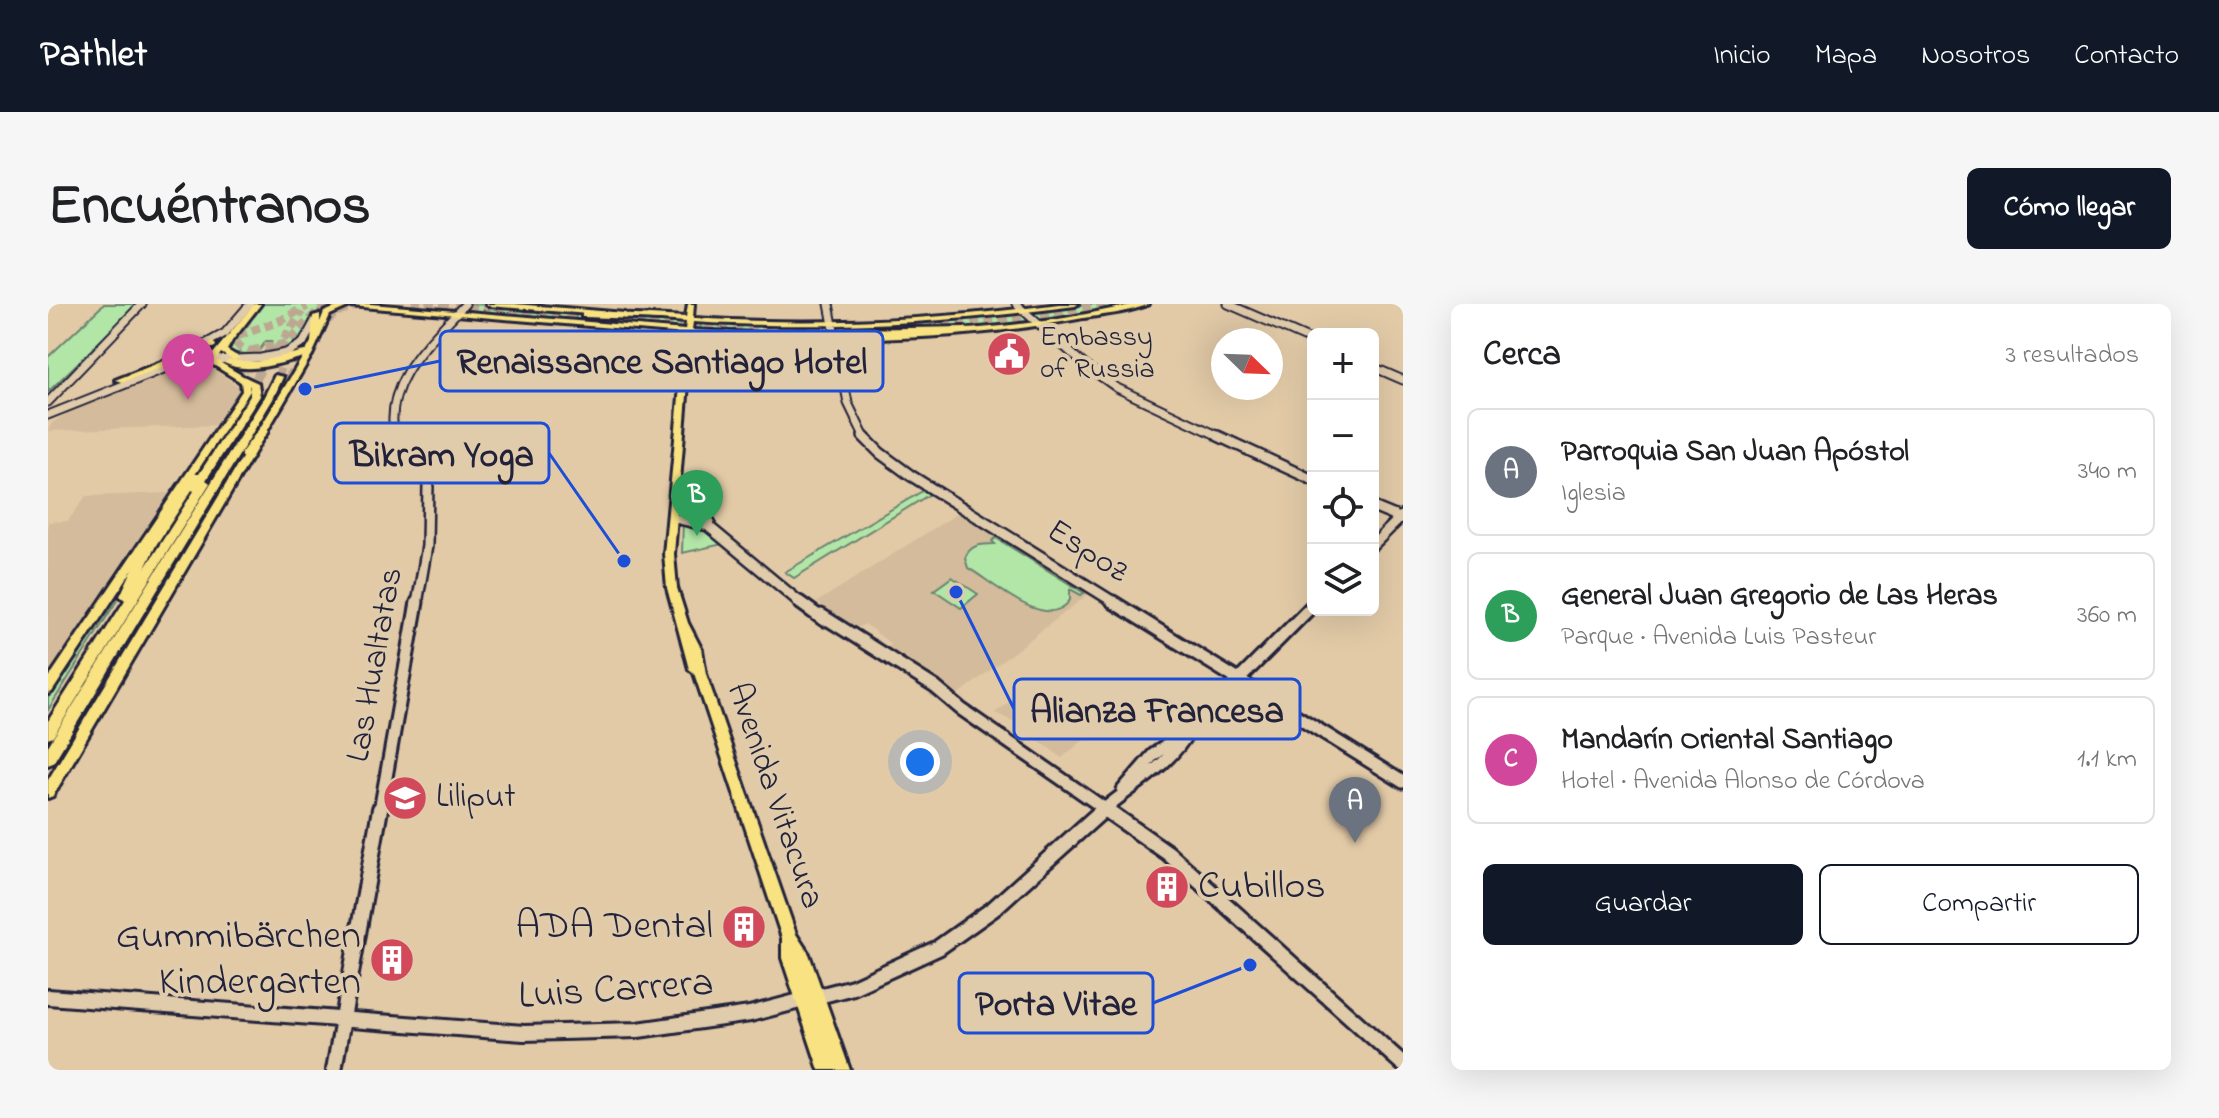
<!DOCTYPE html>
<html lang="es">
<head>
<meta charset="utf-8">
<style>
  body { margin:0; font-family:"Indie Flower",sans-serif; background:#f6f6f6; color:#202124 }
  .controls { position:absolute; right:24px; top:24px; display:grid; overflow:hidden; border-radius:12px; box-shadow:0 8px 32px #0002 }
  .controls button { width:72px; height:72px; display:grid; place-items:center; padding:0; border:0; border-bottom:2px solid #e0e0e0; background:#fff; color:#202124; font:40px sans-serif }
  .compass { position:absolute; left:1163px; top:24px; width:72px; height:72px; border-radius:50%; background:#fff; box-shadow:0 8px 32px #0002; rotate:113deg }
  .you { position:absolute; left:872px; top:458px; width:28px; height:28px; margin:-20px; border:6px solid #fff; border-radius:50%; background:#1a73e8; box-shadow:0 0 0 12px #1a73e833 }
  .badge { display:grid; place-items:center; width:52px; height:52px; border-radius:50%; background:#111827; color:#fff; font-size:26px; font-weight:700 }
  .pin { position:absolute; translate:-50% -66px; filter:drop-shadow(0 2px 4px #0008) }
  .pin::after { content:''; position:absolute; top:42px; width:28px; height:24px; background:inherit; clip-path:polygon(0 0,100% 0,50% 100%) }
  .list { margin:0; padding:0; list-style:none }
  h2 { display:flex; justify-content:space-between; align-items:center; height:104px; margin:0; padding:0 32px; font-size:34px }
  h2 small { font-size:26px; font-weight:400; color:#757577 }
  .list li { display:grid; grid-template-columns:52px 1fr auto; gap:24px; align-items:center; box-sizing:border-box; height:128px; margin:0 16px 16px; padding:0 16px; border:2px solid #e0e0e0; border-radius:12px }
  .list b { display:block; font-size:30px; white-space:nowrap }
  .list p { margin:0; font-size:26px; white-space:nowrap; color:#757577 }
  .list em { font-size:26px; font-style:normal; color:#757577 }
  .actions { display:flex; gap:16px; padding:24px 32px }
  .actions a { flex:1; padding:18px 0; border:2px solid #111827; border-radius:12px; text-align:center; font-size:28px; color:#111827 }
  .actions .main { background:#111827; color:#fff }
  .icon { flex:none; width:44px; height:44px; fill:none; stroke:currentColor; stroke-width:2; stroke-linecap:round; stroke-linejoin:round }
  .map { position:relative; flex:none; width:1355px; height:766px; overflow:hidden; border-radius:12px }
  header { display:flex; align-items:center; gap:48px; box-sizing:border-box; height:112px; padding:0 40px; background:#111827; color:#fff }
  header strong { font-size:38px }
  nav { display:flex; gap:44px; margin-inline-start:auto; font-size:28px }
  .intro { display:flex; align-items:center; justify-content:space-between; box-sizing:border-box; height:192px; padding:0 48px }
  h1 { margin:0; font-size:56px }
  .button { padding:20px 36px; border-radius:12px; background:#111827; color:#fff; font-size:28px; font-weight:700 }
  main { display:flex; gap:48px; padding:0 48px }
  aside { flex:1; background:#fff; border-radius:12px; box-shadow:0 8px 32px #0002 }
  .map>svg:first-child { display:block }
  .built { fill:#d4bb9b }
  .green { fill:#b2e6a7; stroke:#6a8471; stroke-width:2 }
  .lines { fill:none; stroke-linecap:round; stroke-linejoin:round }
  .primary-tunnel { stroke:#bca891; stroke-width:8; stroke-dasharray:8 4; stroke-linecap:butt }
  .highway-tunnel-far1 { stroke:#bca891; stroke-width:9; stroke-dasharray:9 5; stroke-linecap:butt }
  .highway-tunnel { stroke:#bca891; stroke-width:11; stroke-dasharray:11 6; stroke-linecap:butt }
  .secondary-far3-casing { stroke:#22223b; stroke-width:11 }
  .secondary-far2-casing { stroke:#22223b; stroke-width:14 }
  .secondary-far1-casing { stroke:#22223b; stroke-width:17 }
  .secondary-casing { stroke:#22223b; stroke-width:20 }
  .primary-casing { stroke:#22223b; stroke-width:6 }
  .highway-casing { stroke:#22223b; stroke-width:6 }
  .secondary-far3 { stroke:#e0cbaa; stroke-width:7 }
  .secondary-far2 { stroke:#e0cbaa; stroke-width:9 }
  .secondary-far1 { stroke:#e0cbaa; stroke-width:11 }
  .secondary { stroke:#e0cbaa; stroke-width:14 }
  .primary { fill:#f8e281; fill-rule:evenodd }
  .highway { fill:#f8e281; fill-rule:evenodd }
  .labels { text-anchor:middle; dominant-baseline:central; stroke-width:8; stroke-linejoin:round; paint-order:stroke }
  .far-poi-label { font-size:28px; fill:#22223b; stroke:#e0cbaa; text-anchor:start }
  .street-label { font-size:34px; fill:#22223b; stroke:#e0cbaa }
  .poi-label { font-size:34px; fill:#22223b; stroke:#e0cbaa; text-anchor:start }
  .near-poi-label { font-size:40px; fill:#22223b; stroke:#e0cbaa; text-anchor:end }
  .near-street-label { font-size:40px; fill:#22223b; stroke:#e0cbaa }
  .leader { fill:none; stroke:#1d4ed8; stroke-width:3 }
  .callout-dot { fill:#1d4ed8; stroke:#e0cbaa; stroke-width:3 }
  .callout { fill:#e0cbaa; stroke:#1d4ed8; stroke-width:3 }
  .callout-label { font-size:36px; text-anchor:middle; font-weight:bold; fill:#22223b }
</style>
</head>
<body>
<header>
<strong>Pathlet</strong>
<nav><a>Inicio</a><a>Mapa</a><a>Nosotros</a><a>Contacto</a></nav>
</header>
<div class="intro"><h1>Encuéntranos</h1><a class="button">Cómo llegar</a></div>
<main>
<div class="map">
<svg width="1355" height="766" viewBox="0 0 1355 766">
  <rect width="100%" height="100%" fill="#e2caa7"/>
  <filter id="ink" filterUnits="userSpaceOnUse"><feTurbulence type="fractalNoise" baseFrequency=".0125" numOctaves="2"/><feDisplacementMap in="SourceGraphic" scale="16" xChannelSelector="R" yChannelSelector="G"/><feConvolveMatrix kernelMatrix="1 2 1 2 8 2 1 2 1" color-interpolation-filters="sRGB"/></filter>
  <g filter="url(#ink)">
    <path class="built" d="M143,61L162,63L193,84L171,121L0,127L4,119L25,105L133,62Z
      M124,189L0,371V218L20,217L38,192Z
      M910,209L1042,289L910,391L839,344L843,340L817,320L809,324L769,298Z
      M980,383L1043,429L1014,454L984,431L981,433L966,421L967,418L947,409Z"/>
    <path class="green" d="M56,0H90L0,88V53Z
      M213,0H285L272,16L271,11L264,12C247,41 252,43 215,51L223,37H218L208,51L182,48L183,37Z
      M421,0H426L524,8L517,17L414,8Z
      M1038,0H1086L992,16L982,9Z
      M530,9H537V12L638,18L637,27L525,17Z
      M975,10L984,17L909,25L792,29L791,22L877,19Z
      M653,19L782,22L783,30L652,27Z
      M878,185L882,190L746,274L737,268Z
      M635,217L655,223L675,240L634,249Z
      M948,234L1036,289L1033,291L1022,285V296C999,330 944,277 920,264L917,254C922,240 934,240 947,240L944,237Z
      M98,243L68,298L0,406V394Z
      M904,273L930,290L913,304L886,286Z"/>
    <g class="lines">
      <path class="primary-tunnel" d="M269,12L280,0"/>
      <path class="highway-tunnel-far1" d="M364,0C538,14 713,30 887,20C946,17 1005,9 1063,0
        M164,41L234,16L259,2
        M203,47L238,40L277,0
        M228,47L254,8
        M230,73L240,44
        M172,134L203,86L214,62L211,52L192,43L186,36L211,0
        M204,134L269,27L287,9L313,0"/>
      <path class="highway-tunnel" d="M152,165L174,132
        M138,241L205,132"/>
      <g class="secondary-far3-casing">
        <path id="secondary-far3" d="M781,0L800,99L817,134
          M968,0L1038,62L1069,84L1175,134
          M1180,0L1265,37
          M148,45L177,29L202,0
          M1325,63L1355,76
          M0,98L94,0
          M0,111L136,57L213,54L238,49L255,39L267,17
          M347,134C334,77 382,38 417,0"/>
      </g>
      <g class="secondary-far2-casing">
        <path id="secondary-far2" d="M346,132L354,147L380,179L379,242L369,300
          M815,132L832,149L862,171L1069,300
          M1170,132L1265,176
          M633,192L662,218
          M1325,203L1354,215
          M631,215L660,222L754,300
          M1325,241L1355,211"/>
      </g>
      <g class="secondary-far1-casing">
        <path id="secondary-far1" d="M751,298L776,316
          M1065,298L1355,478
          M773,311L887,383L913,405L1060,507
          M1075,486L1105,451L1142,425L1265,301
          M332,507L369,298
          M1054,507C1085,480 1121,463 1142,425"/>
      </g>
      <g class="secondary-casing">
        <path id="secondary" d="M1057,505L1120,549L1355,760
          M0,693L476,729L590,726L702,710L805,683L890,644L945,605L1056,505
          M286,766L332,505"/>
      </g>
      <g class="primary-casing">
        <path id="primary" d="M206,0H213L184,37L179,46L192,54L185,56L173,49L168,56L200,75L202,87L4,388L0,390V375L194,87L193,78L159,57Z
          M296,0H323L637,26L638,18L600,15L596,13L600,11L638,13L640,0H646L645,14C767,22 890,16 1011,0H1030L1027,2C900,19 773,26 645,18L644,26C762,33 880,32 997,17C1027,13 1057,6 1087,0H1101C1081,9 1052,11 1030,15C903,39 772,38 644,31L626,250L629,284L640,319L654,346L658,370L748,630L761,650L802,766H771L734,654V634L646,369L641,365L619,284L616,250L637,30L302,2L282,11L265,49L5,492L0,494V476L257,49L263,38L265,12L272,10V18L276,8Z
          M438,0H467L577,9L581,11L577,13L441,2Z"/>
      </g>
      <g class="highway-casing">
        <path id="highway" d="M534,9L613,12L617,14L613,16L537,13H534Z
          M917,23L921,26L920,28L806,31L802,28L806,25Z
          M164,38L168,41L167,43L75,78L67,76Z
          M261,46L264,47V51C238,57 201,72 176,59L181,56L208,58Z
          M227,71L235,73L225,95L5,459L0,461V442L215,95Z
          M191,73H197L210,79L212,92L158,176L162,179L5,433L0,435V417L77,296L72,292L96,241L143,170H151L202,92V82L191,77ZM144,186L146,187L97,264L108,241Z
          M215,124L220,127L219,129L201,153H193V149L211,125Z"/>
      </g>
      <use href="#secondary-far3" class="secondary-far3"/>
      <use href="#secondary-far2" class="secondary-far2"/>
      <use href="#secondary-far1" class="secondary-far1"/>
      <use href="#secondary" class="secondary"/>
      <use href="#primary" class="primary"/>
      <use href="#highway" class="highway"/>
    </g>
  </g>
  <defs>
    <g id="civic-disc" transform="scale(2.3)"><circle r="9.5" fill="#d1495b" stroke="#e0cbaa"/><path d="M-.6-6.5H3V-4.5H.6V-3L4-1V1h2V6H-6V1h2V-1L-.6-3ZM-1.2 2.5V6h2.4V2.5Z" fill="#fff"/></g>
    <g id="school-disc" transform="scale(2.3)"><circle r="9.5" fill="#d1495b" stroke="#e0cbaa"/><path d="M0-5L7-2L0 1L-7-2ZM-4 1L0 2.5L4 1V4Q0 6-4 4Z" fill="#fff"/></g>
    <g id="building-disc" transform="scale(2.3)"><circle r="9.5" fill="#d1495b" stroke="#e0cbaa"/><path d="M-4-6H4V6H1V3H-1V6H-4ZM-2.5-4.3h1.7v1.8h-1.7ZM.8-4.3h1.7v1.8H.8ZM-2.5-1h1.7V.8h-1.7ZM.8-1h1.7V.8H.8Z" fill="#fff"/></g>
  </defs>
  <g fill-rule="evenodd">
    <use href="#civic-disc" x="961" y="50"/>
    <use href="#school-disc" x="357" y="494"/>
    <use href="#building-disc" x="1119" y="583"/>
    <use href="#building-disc" x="696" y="623"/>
    <use href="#building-disc" x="344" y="656"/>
  </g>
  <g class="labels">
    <g class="far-poi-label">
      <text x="992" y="34">Embassy<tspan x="992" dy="32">of Russia</tspan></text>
    </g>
    <g class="street-label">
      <text transform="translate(1039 248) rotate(32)">Espoz</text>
      <text transform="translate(328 361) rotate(-80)">Las Hualtatas</text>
      <text transform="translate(726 492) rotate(71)">Avenida Vitacura</text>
    </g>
    <g class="poi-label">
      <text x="388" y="494">Liliput</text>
    </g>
    <g class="near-poi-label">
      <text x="1150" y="583" text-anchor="start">Cubillos</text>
      <text x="665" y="623">ADA Dental</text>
      <text x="313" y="633">Gummibärchen<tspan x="313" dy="46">Kindergarten</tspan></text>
    </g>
    <g class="near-street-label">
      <text transform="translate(568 687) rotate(-4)">Luis Carrera</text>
    </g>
  </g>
  <path class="leader" d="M257 85L392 57M576 257L501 149M908 288L966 405M1202 661L1105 699"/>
  <g class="callout-dot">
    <circle cx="257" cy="85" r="8"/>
    <circle cx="576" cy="257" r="8"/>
    <circle cx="908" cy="288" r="8"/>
    <circle cx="1202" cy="661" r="8"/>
  </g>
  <g class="callout">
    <rect x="392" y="27" width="443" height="60" rx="8"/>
    <rect x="286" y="119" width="215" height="60" rx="8"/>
    <rect x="966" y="375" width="286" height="60" rx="8"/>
    <rect x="911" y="669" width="194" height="60" rx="8"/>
  </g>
  <g class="callout-label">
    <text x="614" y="69">Renaissance Santiago Hotel</text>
    <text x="394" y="162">Bikram Yoga</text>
    <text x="1109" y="418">Alianza Francesa</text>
    <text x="1008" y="711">Porta Vitae</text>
  </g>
</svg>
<div class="controls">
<button>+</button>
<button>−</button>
<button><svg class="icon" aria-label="locate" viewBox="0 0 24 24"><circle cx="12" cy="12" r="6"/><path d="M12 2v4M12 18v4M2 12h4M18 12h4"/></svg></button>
<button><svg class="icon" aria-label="layers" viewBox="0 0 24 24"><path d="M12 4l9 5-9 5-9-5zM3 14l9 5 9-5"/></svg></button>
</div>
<svg class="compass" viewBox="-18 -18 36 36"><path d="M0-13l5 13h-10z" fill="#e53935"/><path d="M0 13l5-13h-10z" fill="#757577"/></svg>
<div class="you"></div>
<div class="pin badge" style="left:1307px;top:539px;background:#6b7280">A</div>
<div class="pin badge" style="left:649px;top:232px;background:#2e9e5b">B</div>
<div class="pin badge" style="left:140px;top:96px;background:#d1479c">C</div>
</div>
<aside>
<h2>Cerca<small>3 resultados</small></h2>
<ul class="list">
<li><span class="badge" style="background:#6b7280">A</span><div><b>Parroquia San Juan Apóstol</b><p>Iglesia</p></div><em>340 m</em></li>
<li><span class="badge" style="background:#2e9e5b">B</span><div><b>General Juan Gregorio de Las Heras</b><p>Parque · Avenida Luis Pasteur</p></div><em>360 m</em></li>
<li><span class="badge" style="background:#d1479c">C</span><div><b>Mandarín Oriental Santiago</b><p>Hotel · Avenida Alonso de Córdova</p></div><em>1.1 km</em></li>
</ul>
<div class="actions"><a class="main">Guardar</a><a>Compartir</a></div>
</aside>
</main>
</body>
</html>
